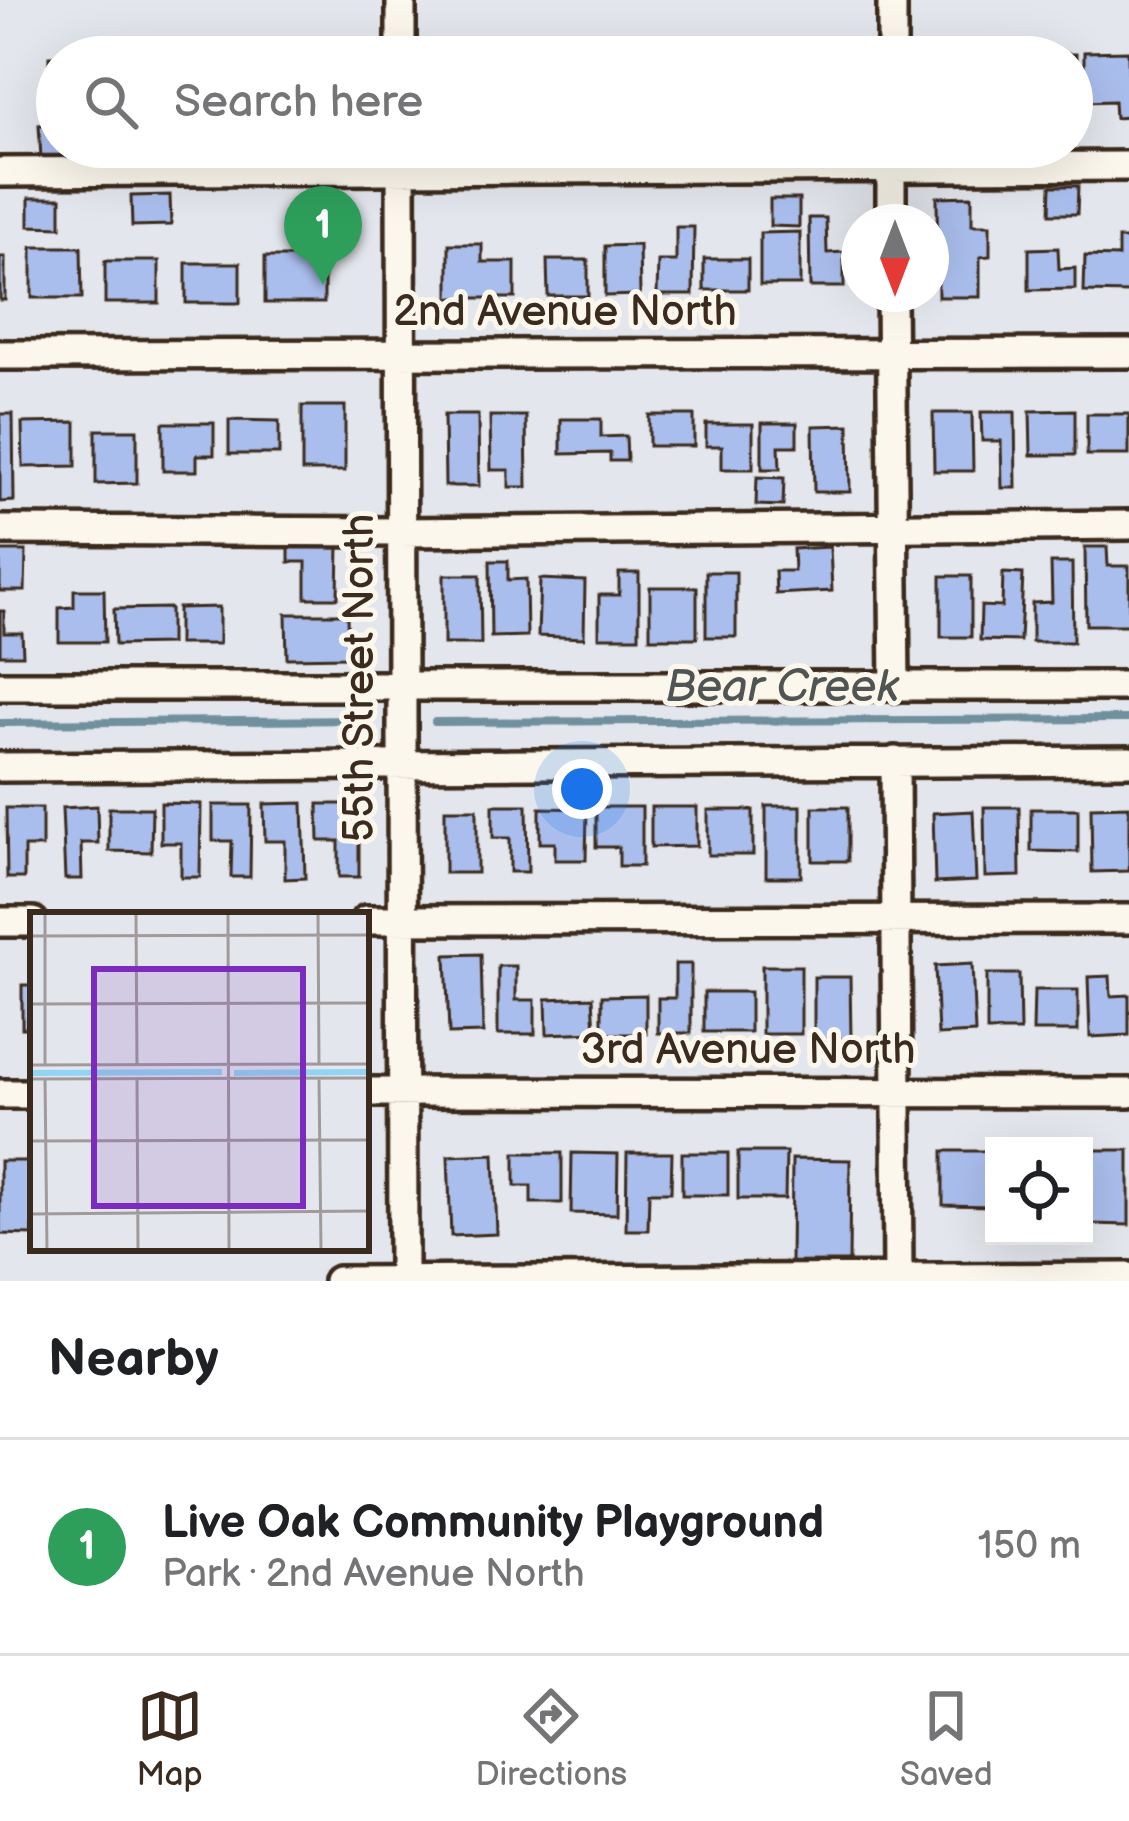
<!DOCTYPE html>
<html lang="en">
<head>
<meta charset="utf-8">
<style>
  body { margin:0; font-family:"Balsamiq Sans",sans-serif; background:#f2f2f2; color:#202124 }
  .controls { position:absolute; right:36px; bottom:36px; display:grid; overflow:hidden; border-radius:0px; box-shadow:0 12px 48px #0002 }
  .controls button { width:108px; height:108px; display:grid; place-items:center; padding:0; border:0; border-bottom:3px solid #e0e0e0; background:#fff; color:#202124; font:60px sans-serif }
  .compass { position:absolute; left:841px; top:204px; width:108px; height:108px; border-radius:50%; background:#fff; box-shadow:0 12px 48px #0002; rotate:180deg }
  .you { position:absolute; left:582px; top:789px; width:42px; height:42px; margin:-30px; border:9px solid #fff; border-radius:50%; background:#1a73e8; box-shadow:0 0 0 18px #1a73e833 }
  .badge { display:grid; place-items:center; width:78px; height:78px; border-radius:50%; background:#3b2a1e; color:#fff; font-size:39px; font-weight:700 }
  .pin { position:absolute; translate:-50% -99px; filter:drop-shadow(0 3px 6px #0008) }
  .pin::after { content:''; position:absolute; top:63px; width:42px; height:36px; background:inherit; clip-path:polygon(0 0,100% 0,50% 100%) }
  .list { margin:0; padding:0; list-style:none }
  h2 { display:flex; justify-content:space-between; align-items:center; height:156px; margin:0; padding:0 48px; font-size:51px }
  h2 small { font-size:39px; font-weight:400; color:#757577 }
  .list li { display:grid; grid-template-columns:78px 1fr auto; gap:36px; align-items:center; box-sizing:border-box; height:216px; padding:0 48px; border-top:3px solid #e0e0e0 }
  .list b { display:block; font-size:45px; white-space:nowrap }
  .list p { margin:0; font-size:39px; white-space:nowrap; color:#757577 }
  .list em { font-size:39px; font-style:normal; color:#757577 }
  .icon { flex:none; width:66px; height:66px; fill:none; stroke:currentColor; stroke-width:2; stroke-linecap:round; stroke-linejoin:round }
  .map { position:relative; flex:none; width:1129px; height:1281px; overflow:hidden }
  .search { position:absolute; background:#fff; box-shadow:0 12px 48px #0002; left:36px; right:36px; top:36px; height:132px; display:flex; align-items:center; gap:30px; box-sizing:border-box; padding:0 42px; border-radius:66px; color:#757577; font-size:45px }
  .sheet { height:372px; background:#fff }
  nav { display:flex; justify-content:space-around; align-items:center; box-sizing:border-box; height:168px; border-top:3px solid #e0e0e0; background:#fff; font-size:33px; color:#757577 }
  nav a { display:grid; justify-items:center; gap:6px }
  nav .on { color:#3b2a1e }
  .map>svg:first-child { display:block }
  .lines { fill:none; stroke-linecap:round; stroke-linejoin:round }
  .stream { stroke:#6f909e; stroke-width:8 }
  .building { fill:#aabeed; stroke:#3b2a1e; stroke-width:3 }
  .minor-casing { stroke:#3b2a1e; stroke-width:36 }
  .minor { stroke:#fbf7ec; stroke-width:27 }
  .labels { text-anchor:middle; dominant-baseline:central; stroke-width:10; stroke-linejoin:round; paint-order:stroke }
  .street-label { font-size:42px; fill:#3b2a1e; stroke:#fbf7ec }
  .water-label { font-size:45px; font-style:italic; fill:#505453; stroke:#fbf7ec }
  .inset-river { fill:none; stroke:#91d4f3; stroke-width:6 }
  .inset-road { fill:none; stroke:#a09b9a; stroke-width:3 }
  .view { fill:#7b2cbf; fill-opacity:0.15; stroke:#7b2cbf; stroke-width:6 }
  .inset-edge { fill:none; stroke:#3b2a1e; stroke-width:6 }
</style>
</head>
<body>
<div class="map">
<svg width="1129" height="1281" viewBox="0 0 1129 1281">
  <rect width="100%" height="100%" fill="#e3e6ec"/>
  <filter id="ink" filterUnits="userSpaceOnUse"><feTurbulence type="fractalNoise" baseFrequency=".00833" numOctaves="2"/><feDisplacementMap in="SourceGraphic" scale="24" xChannelSelector="R" yChannelSelector="G"/><feConvolveMatrix kernelMatrix="1 2 1 2 8 2 1 2 1" color-interpolation-filters="sRGB"/></filter>
  <g filter="url(#ink)">
    <g class="lines">
      <path class="stream" d="M435,722L1129,719
        M0,723L371,720"/>
    </g>
    <path class="building" d="M217,45L261,46V57H216Z
      M479,47V57H441V49Z
      M591,47H625V57H591Z
      M648,47H687V57H648Z
      M698,47H749V57H698Z
      M1019,48V57H983V49Z
      M273,49H308V57H273Z
      M537,49H576V57H537Z
      M316,50H361V57H316Z
      M760,50H798V57H760Z
      M808,50H844V57H808Z
      M1128,51L1129,117L1115,118L1114,101L1084,102V52Z
      M1029,54H1076V104H1072V57H1029Z
      M49,56H92L57,57V100H48Z
      M57,124V147H75V155L41,158L39,125Z
      M1051,186H1078L1077,214H1050Z
      M170,195L171,225L132,226L131,196Z
      M972,196V225H990V256L980,257V297H938L937,197Z
      M29,198H61V227L29,226Z
      M770,199H799V227L770,226Z
      M809,218H826L827,253L844,252V287H810Z
      M676,227H694L693,295H657L658,261H676Z
      M800,232V285H760V233Z
      M1118,239H1129V293L1084,292L1085,256L1118,257Z
      M449,244H482V262H515V298H449Z
      M639,245L640,295L605,296V246Z
      M32,247H81L82,298H32Z
      M1058,248L1059,269L1075,268V289L1029,290V249Z
      M0,257H5V300H0Z
      M265,257H324V303H265Z
      M704,259H748V290H704Z
      M547,260H588V296H548Z
      M105,261H159V303H105Z
      M186,263H240V303H186Z
      M302,406H345V471H302Z
      M1075,410V455H1031L1030,411Z
      M981,412H1015L1016,488H1002L1001,441H982Z
      M933,413H972L973,471H934Z
      M0,414H13L14,501L0,502Z
      M1087,414H1129V455H1087Z
      M444,415H478L479,486H445Z
      M649,415H694V446H649Z
      M490,416H526L527,487H509V470H491Z
      M561,419H601V437L626,436L627,461H610V453L561,454Z
      M229,420L279,421V454H229Z
      M76,422V466L23,467L22,423Z
      M163,423H214V455H197V471H163Z
      M762,423H797V446H779L780,469H762Z
      M706,424H753V469H722V446H706Z
      M849,425L850,492H814L813,426Z
      M96,430H137V483L96,484Z
      M757,477L784,478L783,506L756,505Z
      M289,544H339L338,598H306V562H289Z
      M830,547L832,591L776,594L775,571H794L793,549Z
      M1085,547H1107L1108,566H1129V625H1086Z
      M0,551H26L25,591H0Z
      M490,561H508V580L526,579L527,636L491,637Z
      M1051,563H1072L1073,642H1032V603L1052,602Z
      M706,572H736V637H706Z
      M619,573H639V637H599V595H619Z
      M1003,573L1023,574L1020,641L980,640L981,606L1002,607Z
      M444,575H480L481,644H444Z
      M941,576H971V637H941Z
      M540,579L585,581L584,638L538,636Z
      M650,587H697V638H650Z
      M74,590H104L105,642H59V608L74,607Z
      M219,607V644H178V608Z
      M170,608V644L115,645L114,609Z
      M0,611H4V633H22L23,655H0Z
      M286,614H347L348,657L287,658Z
      M161,803L201,804L200,877H181V843H161Z
      M303,803L305,878L285,879V841H265L264,804Z
      M318,804H359V877H339V841H319Z
      M213,805H251L250,877H231L232,841H213Z
      M493,805H527L528,872H510V838H493Z
      M97,806L98,843H81L82,879H65L62,808Z
      M766,806H801V877H766Z
      M1129,806V871L1092,872L1091,807Z
      M596,807H642V866H619V847H596Z
      M651,807H697V846L651,847Z
      M813,807H848V861H813Z
      M984,807H1019L1020,876L985,877Z
      M6,808H42V847H24V878H7Z
      M109,808H152L151,852L109,851Z
      M540,808L587,809L586,860H555V843H540Z
      M445,809H477V873H445Z
      M1031,809H1078V852L1031,851Z
      M708,810H753V855H708Z
      M973,811L976,881L935,883L933,813Z
      M481,954L483,1033L449,1034L446,955Z
      M675,964H691V1033H658V998H675Z
      M972,964L975,1033L938,1035L935,966Z
      M498,966H516V1000H535V1034H498Z
      M762,966H801V1034H762Z
      M987,974H1019L1020,1031H987Z
      M1110,976L1111,996L1129,995V1035L1090,1037L1088,977Z
      M814,977H850L851,1039L814,1040Z
      M22,985H33V1028H22Z
      M1034,990H1078V1031H1033Z
      M704,992H750V1032H704Z
      M646,995V1034H602V996Z
      M593,997L595,1032L547,1034L546,999Z
      M1090,1150H1129V1225L1090,1224Z
      M943,1151H994V1206L943,1205Z
      M738,1152H786L785,1199H738Z
      M515,1153H562V1203H531V1186H515Z
      M572,1153L618,1154L617,1214L571,1213Z
      M627,1153H672L671,1192H649L648,1230H626Z
      M682,1153H728V1195H682Z
      M494,1154L497,1234L451,1236L448,1156Z
      M792,1159L850,1160L849,1264L791,1263Z
      M0,1161H33V1235L0,1234Z"/>
    <g class="lines">
      <g class="minor-casing">
        <path id="minor" d="M401,57V0
          M892,57V0
          M401,147L403,1281
          M0,172L1129,166
          M891,222V151
          M891,294L895,687
          M0,355L1129,353
          M0,530L402,532L1129,525
          M0,686H1129
          M895,761L898,1281
          M0,767L1129,761
          M366,920L1129,919
          M0,922H33
          M366,1092L1129,1093
          M0,1094H33
          M338,1281L1129,1277"/>
      </g>
      <use href="#minor" class="minor"/>
    </g>
  </g>
  <g class="labels">
    <g class="street-label">
      <text x="565" y="312">2nd Avenue North</text>
      <text transform="translate(360 678) rotate(-90)">55th Street North</text>
      <text x="748" y="1050">3rd Avenue North</text>
    </g>
    <g class="water-label">
      <text x="782" y="687">Bear Creek</text>
    </g>
  </g>
  <g transform="translate(30 912)">
    <rect width="339" height="339" fill="#e3e6ec"/>
    <path class="inset-river" d="M0,161L192,160M204,161L339,160"/>
    <path class="inset-road" d="M15,1V153M106,1L107,153M198,1L199,338M288,1L289,152M0,24L339,23M0,92L339,91M0,153L339,152M0,167L339,166M15,167L17,338M107,167L108,338M289,167L291,338M0,229L339,228M0,302L339,299"/>
    <path class="view" d="M64,57H273V294H64Z"/>
    <rect width="339" height="339" class="inset-edge"/>
  </g>
</svg>
<div class="controls">
<button><svg class="icon" aria-label="locate" viewBox="0 0 24 24"><circle cx="12" cy="12" r="6"/><path d="M12 2v4M12 18v4M2 12h4M18 12h4"/></svg></button>
</div>
<svg class="compass" viewBox="-18 -18 36 36"><path d="M0-13l5 13h-10z" fill="#e53935"/><path d="M0 13l5-13h-10z" fill="#757577"/></svg>
<div class="you"></div>
<div class="pin badge" style="left:323px;top:285px;background:#2e9e5b">1</div>
<div class="search"><svg class="icon" aria-label="search" viewBox="0 0 24 24"><circle cx="10" cy="10" r="6"/><path d="M15 15l6 6"/></svg>Search here</div>
</div>
<section class="sheet">
<h2>Nearby<small></small></h2>
<ul class="list">
<li><span class="badge" style="background:#2e9e5b">1</span><div><b>Live Oak Community Playground</b><p>Park · 2nd Avenue North</p></div><em>150 m</em></li>
</ul>
</section>
<nav>
<a class="on"><svg class="icon" aria-label="map" viewBox="0 0 24 24"><path d="M3 6l6-2 6 2 6-2v14l-6 2-6-2-6 2zM9 4v14M15 6v14"/></svg>Map</a>
<a><svg class="icon" aria-label="directions" viewBox="0 0 24 24"><path d="M12 3l9 9-9 9-9-9zM9 14v-3h6M13 9l2 2-2 2"/></svg>Directions</a>
<a><svg class="icon" aria-label="saved" viewBox="0 0 24 24"><path d="M7 4h10v16l-5-4-5 4z"/></svg>Saved</a>
</nav>
</body>
</html>
